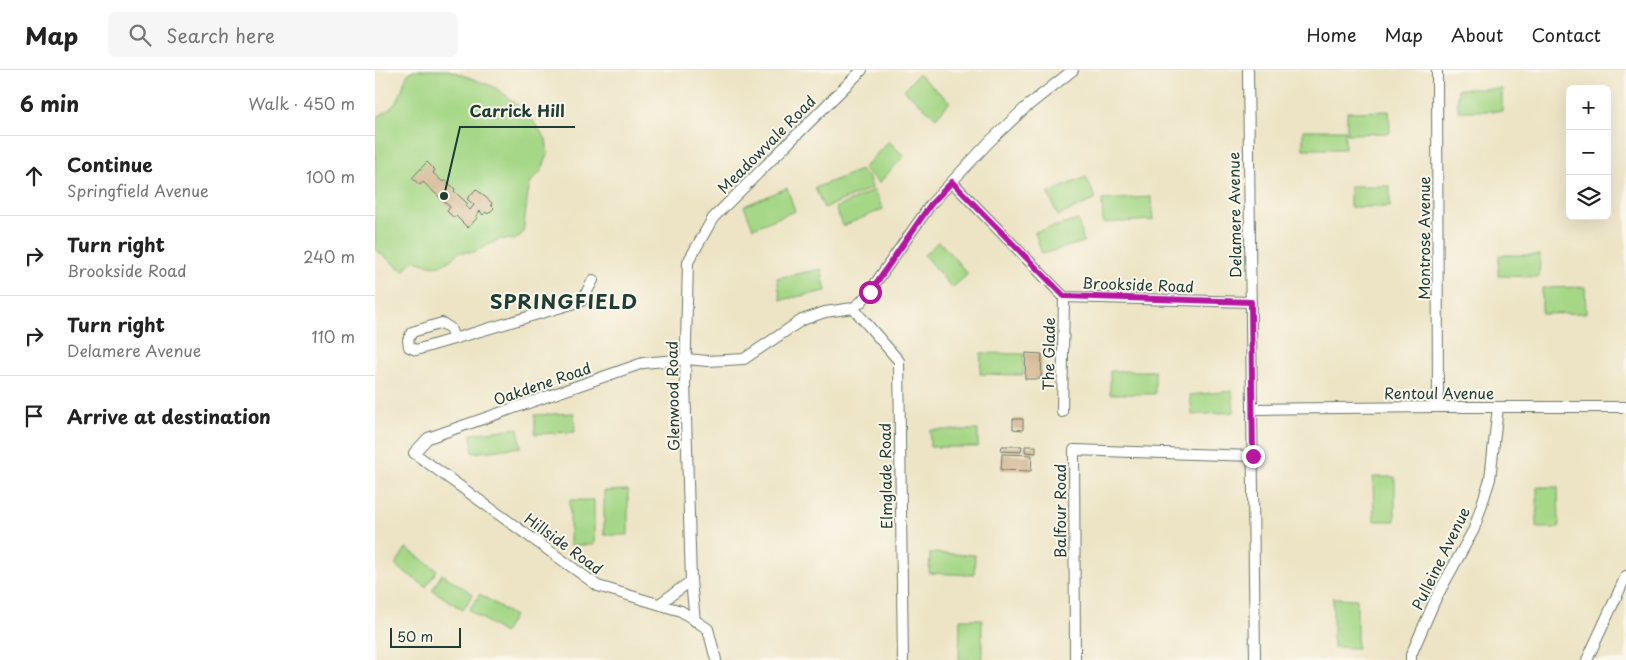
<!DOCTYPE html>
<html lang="en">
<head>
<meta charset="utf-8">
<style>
  body { margin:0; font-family:"Playpen Sans",sans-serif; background:#f6f6f6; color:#222 }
  .controls { position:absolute; right:15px; top:15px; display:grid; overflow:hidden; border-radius:8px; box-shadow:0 5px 20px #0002 }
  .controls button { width:45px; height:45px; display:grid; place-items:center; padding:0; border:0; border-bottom:1px solid #e0e0e0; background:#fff; color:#222; font:25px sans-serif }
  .scale { position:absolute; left:15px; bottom:12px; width:71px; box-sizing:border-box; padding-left:5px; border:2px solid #1f3d34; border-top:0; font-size:14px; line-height:18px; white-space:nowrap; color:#1f3d34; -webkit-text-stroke:4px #fbf7ec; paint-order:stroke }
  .stop { position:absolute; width:15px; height:15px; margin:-11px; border:4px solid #b5179e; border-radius:50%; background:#fff }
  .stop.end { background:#b5179e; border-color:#fff; box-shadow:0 1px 5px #0008 }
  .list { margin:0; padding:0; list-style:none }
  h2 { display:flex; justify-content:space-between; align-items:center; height:65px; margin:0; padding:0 20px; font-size:21px }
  h2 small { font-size:16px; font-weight:400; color:#767676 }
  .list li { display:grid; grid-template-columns:32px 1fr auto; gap:15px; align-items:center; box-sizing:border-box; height:80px; padding:0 20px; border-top:1px solid #e0e0e0 }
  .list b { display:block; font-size:19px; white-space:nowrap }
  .list p { margin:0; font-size:16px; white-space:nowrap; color:#767676 }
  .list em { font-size:16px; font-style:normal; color:#767676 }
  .icon { flex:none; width:28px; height:28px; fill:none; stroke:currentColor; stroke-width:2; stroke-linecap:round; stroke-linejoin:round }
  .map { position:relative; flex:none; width:1251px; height:590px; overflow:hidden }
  header { display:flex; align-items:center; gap:30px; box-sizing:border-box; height:70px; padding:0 25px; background:#fff; border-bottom:1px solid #e0e0e0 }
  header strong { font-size:24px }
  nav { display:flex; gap:28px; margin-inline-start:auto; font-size:18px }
  .search { width:350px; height:45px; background:#f6f6f6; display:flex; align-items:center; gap:12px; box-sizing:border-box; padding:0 18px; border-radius:8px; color:#767676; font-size:19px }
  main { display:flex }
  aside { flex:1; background:#fff }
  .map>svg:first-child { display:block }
  .green { fill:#a5d786; stroke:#628a5d }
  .building { fill:#ceae88 }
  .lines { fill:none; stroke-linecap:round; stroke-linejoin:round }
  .minor-casing { stroke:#677767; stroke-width:12 }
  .minor { stroke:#fff; stroke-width:10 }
  .route { stroke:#b5179e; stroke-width:6 }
  .labels { text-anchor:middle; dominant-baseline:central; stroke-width:4; stroke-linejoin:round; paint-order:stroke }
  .street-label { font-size:15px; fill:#1f3d34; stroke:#fbf7ec }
  .district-label { font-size:20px; font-weight:bold; letter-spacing:1px; fill:#1f3d34; stroke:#fbf7ec }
  .leader { fill:none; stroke:#1f3d34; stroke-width:2 }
  .callout-dot { fill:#1f3d34; stroke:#fbf7ec; stroke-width:2 }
  .callout-label { font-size:16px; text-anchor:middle; font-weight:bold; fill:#1f3d34; stroke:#fbf7ec; stroke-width:4; stroke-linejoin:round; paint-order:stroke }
</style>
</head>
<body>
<header>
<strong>Map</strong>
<div class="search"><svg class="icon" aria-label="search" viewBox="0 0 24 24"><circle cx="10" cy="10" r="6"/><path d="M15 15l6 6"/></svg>Search here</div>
<nav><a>Home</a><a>Map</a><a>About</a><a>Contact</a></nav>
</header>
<main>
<aside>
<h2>6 min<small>Walk · 450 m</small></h2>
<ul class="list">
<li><svg class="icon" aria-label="ahead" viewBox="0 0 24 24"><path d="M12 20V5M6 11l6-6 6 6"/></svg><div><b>Continue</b><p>Springfield Avenue</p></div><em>100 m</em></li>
<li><svg class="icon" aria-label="right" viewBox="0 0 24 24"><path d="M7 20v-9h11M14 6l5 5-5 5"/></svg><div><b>Turn right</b><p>Brookside Road</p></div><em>240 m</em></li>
<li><svg class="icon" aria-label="right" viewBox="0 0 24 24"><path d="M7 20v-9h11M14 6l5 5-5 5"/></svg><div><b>Turn right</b><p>Delamere Avenue</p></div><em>110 m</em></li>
<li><svg class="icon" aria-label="arrive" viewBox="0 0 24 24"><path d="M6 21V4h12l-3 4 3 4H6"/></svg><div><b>Arrive at destination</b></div></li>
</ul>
</aside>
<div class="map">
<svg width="1251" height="590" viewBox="0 0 1251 590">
  <rect width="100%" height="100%" fill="#fbf7ec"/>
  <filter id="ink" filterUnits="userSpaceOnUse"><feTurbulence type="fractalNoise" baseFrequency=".02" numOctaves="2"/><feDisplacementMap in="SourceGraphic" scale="10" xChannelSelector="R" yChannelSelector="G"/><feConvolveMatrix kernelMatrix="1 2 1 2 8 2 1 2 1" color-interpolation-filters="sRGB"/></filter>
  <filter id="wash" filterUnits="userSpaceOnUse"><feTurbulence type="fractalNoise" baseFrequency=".0096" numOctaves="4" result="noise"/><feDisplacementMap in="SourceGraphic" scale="20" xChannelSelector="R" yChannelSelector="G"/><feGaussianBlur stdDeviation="1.12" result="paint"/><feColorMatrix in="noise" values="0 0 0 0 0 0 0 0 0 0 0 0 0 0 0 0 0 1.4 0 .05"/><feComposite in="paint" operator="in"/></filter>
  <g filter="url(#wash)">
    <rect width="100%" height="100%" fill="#ede4c5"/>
    <path class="green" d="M38,0H74L117,16L131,25L155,47L171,69L173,85L166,101L156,112L153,123L148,163L140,170L126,169L99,182H84C68,199 60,198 38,190L28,201L0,179V48C10,43 19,37 24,27C29,19 28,5 38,0Z
      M543,4L575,32L561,48L529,20Z
      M1083,19H1127V41H1083Z
      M1014,41L1015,63L972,64V42Z
      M928,60H970V79H928Z
      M514,71L529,86L504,113L488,98Z
      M485,100L494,108L497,118L449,138L440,118Z
      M711,107L721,129L683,146L673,123Z
      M975,116H1015V137H975Z
      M412,118L420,141L378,158L369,136Z
      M499,120L508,139L468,156L460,138Z
      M776,127L778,150L728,153L727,130Z
      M703,150L709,172L667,184L660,162Z
      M564,171L593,204L577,218L549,185Z
      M1124,185H1165L1164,207L1123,206Z
      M446,199L451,221L406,230L402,208Z
      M1210,217L1211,243L1167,244V218Z
      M606,283L649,284L648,305L605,304Z
      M735,301H780V324H735Z
      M857,321L859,342L817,345L815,325Z
      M199,343L200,362L160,364V345Z
      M143,358L146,377L98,383L96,364Z
      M555,360H603V377H555Z
      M998,407H1020V451H999Z
      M1162,417H1183L1184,458H1162Z
      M253,420V465H229V421Z
      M195,430H219V475H195Z
      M31,478L62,500L51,517L20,495Z
      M555,483L600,485L599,505L554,503Z
      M67,504L98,524L88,540L57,520Z
      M105,524L139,546L129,563L94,540Z
      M958,528L982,529V578L958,577Z
      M585,549H607V590H584Z"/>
    <g id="blocks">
      <path class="building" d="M52,92L60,100L58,103L68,112L70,110L80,119L79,121L93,134L90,136L95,140L99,135L92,129L101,119L117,133L116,135L119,138L113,144L111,142L108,145L105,141L101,146L102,148L93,158L81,146L79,148L72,141L75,137L48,112L45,115L37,108Z
        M651,283L667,284L666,309H650Z
        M638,349H648V360L638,359Z
        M627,376H647L646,382L626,381Z
        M650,376H661V383L650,382Z
        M627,384L657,385L656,401L626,400Z"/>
    </g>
  </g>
  <g filter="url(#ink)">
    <use href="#blocks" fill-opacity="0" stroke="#677767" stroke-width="1"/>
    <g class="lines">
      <g class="minor-casing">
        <path id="minor" d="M873,0L880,590
          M1062,0L1063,337
          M577,112L689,227L876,232
          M478,238L524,291L528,590
          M79,268L75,258L67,253L37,262L33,270L34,277L41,280L207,231L218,210
          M877,339L1063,337H1251
          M687,342L689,227
          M284,534L316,511
          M320,551L316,511L310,313L313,192L338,148L487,0
          M341,590L333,559L306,541L223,516L39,383L53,368L268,293L311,289L333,291L369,289L427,250L450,242L478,238L486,232L495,221L556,134L615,71L650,38L698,0
          M700,590L699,380L878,386
          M1036,590V585L1061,528L1099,459L1115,409L1123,337
          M1212,590L1251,506"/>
      </g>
      <use href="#minor" class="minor"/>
    </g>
  </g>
  <g class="lines" filter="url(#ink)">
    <path class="route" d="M495,222L556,134L577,112L689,226L876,232L878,386"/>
  </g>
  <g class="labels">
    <g class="street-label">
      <text transform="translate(391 74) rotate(-45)">Meadowvale Road</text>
      <text transform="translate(859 145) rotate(-91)">Delamere Avenue</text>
      <text transform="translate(1048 168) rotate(-90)">Montrose Avenue</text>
      <text transform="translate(763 214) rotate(2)">Brookside Road</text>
      <text transform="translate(673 284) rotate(-89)">The Glade</text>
      <text transform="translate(167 313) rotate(-19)">Oakdene Road</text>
      <text x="1064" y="322">Rentoul Avenue</text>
      <text transform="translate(297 326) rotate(-91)">Glenwood Road</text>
      <text transform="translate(510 406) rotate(-91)">Elmglade Road</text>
      <text transform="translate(684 441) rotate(-90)">Balfour Road</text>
      <text transform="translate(189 473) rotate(36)">Hillside Road</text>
      <text transform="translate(1065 488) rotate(-64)">Pulleine Avenue</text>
    </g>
    <g class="district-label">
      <text x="189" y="231">SPRINGFIELD</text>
    </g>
  </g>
  <path class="leader" d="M69 126L85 57H200"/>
  <circle class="callout-dot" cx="69" cy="126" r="5"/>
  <g class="callout-label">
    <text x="142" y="47">Carrick Hill</text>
  </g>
</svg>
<div class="controls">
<button>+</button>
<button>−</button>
<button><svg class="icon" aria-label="layers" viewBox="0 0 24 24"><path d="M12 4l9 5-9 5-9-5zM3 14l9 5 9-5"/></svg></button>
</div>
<div class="scale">50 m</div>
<div class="stop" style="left:495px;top:222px"></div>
<div class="stop end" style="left:878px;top:386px"></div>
</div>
</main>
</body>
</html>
